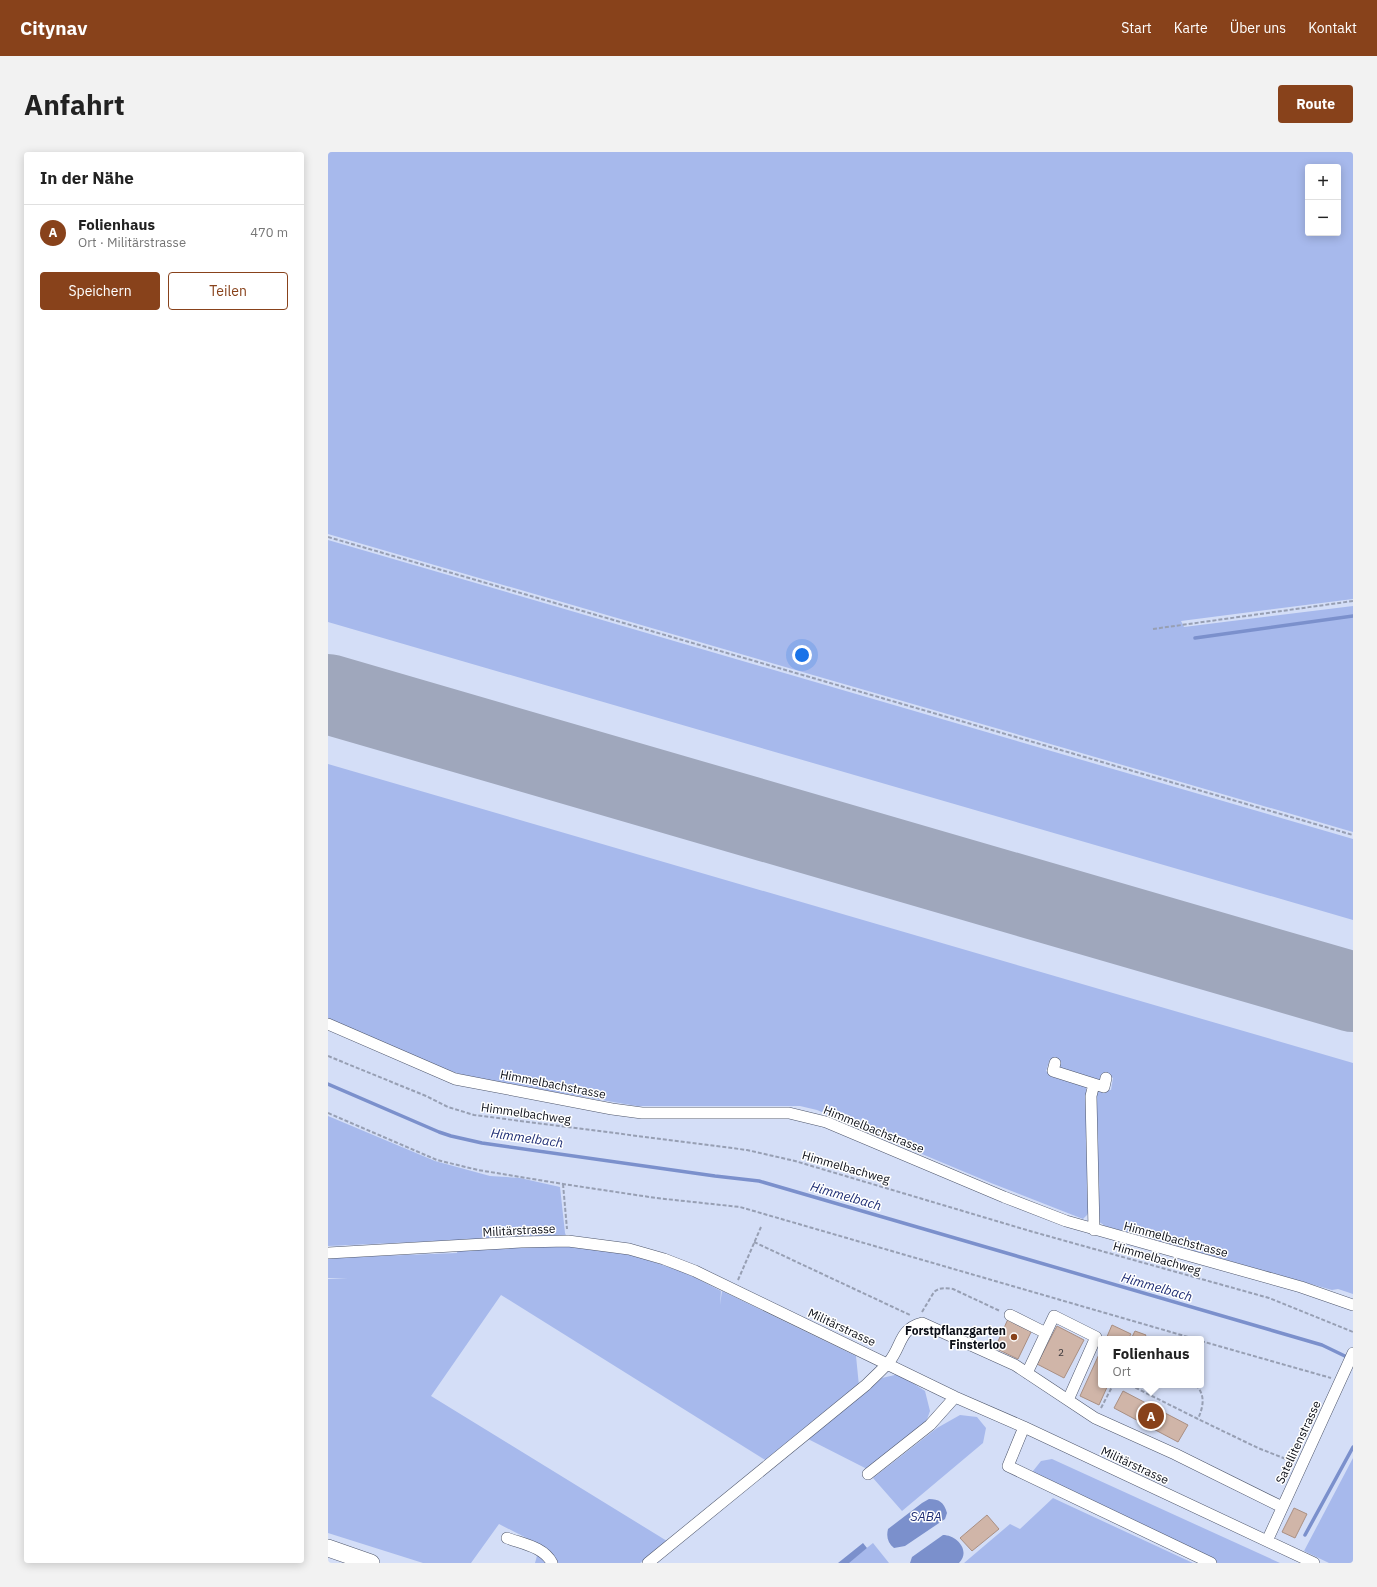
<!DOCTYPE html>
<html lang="de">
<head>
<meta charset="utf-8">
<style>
  body { margin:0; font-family:"IBM Plex Sans",sans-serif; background:#f2f2f2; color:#222 }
  .controls { position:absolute; right:12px; top:12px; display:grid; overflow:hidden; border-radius:4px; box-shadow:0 2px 10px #0003 }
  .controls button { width:36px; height:36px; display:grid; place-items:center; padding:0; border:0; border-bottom:1px solid #e0e0e0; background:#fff; color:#222; font:20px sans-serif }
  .you { position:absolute; left:474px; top:503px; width:14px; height:14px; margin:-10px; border:3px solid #fff; border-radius:50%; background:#1a73e8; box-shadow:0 0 0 6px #1a73e833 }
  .badge { display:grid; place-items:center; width:26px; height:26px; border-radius:50%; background:#88421b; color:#fff; font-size:13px; font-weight:700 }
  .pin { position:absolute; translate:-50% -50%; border:2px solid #fff; box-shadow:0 1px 4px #0006 }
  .popup { position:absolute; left:770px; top:1184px; width:106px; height:52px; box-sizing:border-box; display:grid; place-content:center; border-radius:4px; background:#fff; filter:drop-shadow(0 1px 3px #0005); font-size:13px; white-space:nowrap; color:#767676 }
  .popup b { font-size:15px; color:#222 }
  .popup::after { content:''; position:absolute; left:50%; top:100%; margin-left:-8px; border:8px solid transparent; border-top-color:#fff }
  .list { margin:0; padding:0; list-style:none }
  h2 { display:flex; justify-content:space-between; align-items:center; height:52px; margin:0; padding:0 16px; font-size:17px }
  h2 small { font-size:13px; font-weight:400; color:#767676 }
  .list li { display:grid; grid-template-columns:26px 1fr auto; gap:12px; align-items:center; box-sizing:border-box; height:56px; padding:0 16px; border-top:1px solid #e0e0e0 }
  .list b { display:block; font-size:15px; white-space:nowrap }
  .list p { margin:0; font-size:13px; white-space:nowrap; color:#767676 }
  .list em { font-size:13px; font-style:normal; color:#767676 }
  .actions { display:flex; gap:8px; padding:12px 16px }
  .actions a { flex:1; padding:9px 0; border:1px solid #88421b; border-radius:4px; text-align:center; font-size:14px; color:#88421b }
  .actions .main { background:#88421b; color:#fff }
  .map { position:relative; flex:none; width:1025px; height:1411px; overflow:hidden; border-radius:4px }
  header { display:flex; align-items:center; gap:24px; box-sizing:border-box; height:56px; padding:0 20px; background:#88421b; color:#fff }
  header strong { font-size:19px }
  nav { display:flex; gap:22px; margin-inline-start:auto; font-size:14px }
  .intro { display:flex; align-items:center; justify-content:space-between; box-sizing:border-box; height:96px; padding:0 24px }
  h1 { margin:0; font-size:28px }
  .button { padding:10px 18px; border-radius:4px; background:#88421b; color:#fff; font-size:14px; font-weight:700 }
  main { display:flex; gap:24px; padding:0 24px }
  aside { flex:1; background:#fff; border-radius:4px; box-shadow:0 2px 10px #0003 }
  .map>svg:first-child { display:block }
  .green { fill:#a7b9ec; fill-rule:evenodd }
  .water { fill:#7b90cc }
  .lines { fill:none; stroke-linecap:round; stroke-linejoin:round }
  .stream { stroke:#7b90cc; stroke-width:3.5 }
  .runway { stroke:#9fa7bc; stroke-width:80 }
  .building { fill:#d0b5a8; stroke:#a98f83 }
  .minor-casing { stroke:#4e566b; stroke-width:12 }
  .highway-casing { stroke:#4e566b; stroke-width:18 }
  .path { stroke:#979fb3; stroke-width:2; stroke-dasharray:4 2; stroke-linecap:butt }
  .minor { stroke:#fff; stroke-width:11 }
  .highway { stroke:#fff; stroke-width:17 }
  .poi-dot { fill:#88421b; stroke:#fff; stroke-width:1.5 }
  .labels { text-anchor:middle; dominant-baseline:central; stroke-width:3; stroke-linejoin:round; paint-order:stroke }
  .number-label { font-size:10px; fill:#3c383b }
  .street-label { font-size:12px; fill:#0b0e17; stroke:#fff }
  .poi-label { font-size:12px; font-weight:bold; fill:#0b0e17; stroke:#fff; text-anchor:end }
  .water-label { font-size:13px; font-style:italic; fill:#1e2d74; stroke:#fff }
</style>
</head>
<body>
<header>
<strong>Citynav</strong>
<nav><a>Start</a><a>Karte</a><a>Über uns</a><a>Kontakt</a></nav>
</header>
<div class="intro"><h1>Anfahrt</h1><a class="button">Route</a></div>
<main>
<aside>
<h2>In der Nähe<small></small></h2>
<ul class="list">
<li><span class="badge">A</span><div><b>Folienhaus</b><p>Ort · Militärstrasse</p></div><em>470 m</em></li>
</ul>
<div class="actions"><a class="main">Speichern</a><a>Teilen</a></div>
</aside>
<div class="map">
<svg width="1025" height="1411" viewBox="0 0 1025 1411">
  <rect width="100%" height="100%" fill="#d4def7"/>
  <path class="green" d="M0,0H1025V447L853,469L856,475L1025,454V680L0,382ZM980,15H1010V81H980Z
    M0,388L1025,687V768L0,470Z
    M0,612L1025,911V1142L1010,1137L1004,1138L777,1074L770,1069L767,947L769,940L773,938H783L785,926L775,922L772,930L732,918V912L722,907L718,919L758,935L763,1055L759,1063L755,1067L663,1031L489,958L472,954H309L148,927L116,917L0,868Z
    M0,964L107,1009L162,1024L192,1026L232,1035L237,1081L240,1088L301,1102L356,1120L393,1139L392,1153L394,1139L528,1204L531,1234L439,1309L173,1143L103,1244L339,1389L312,1411H207L212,1393L171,1372L143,1411H95L0,1381V1127L20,1126H0V1106L129,1101L131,1088L0,1094Z
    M571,1222L597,1239L602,1259L598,1270L539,1317L480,1287L554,1226Z
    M632,1263L649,1265L658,1276L655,1291L574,1359L545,1326L609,1276Z
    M1025,1306V1411H1001L976,1399Z
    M724,1307L952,1411H881L708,1331L705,1319L713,1309Z
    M725,1346L740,1353L865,1411H636L682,1372L692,1377Z
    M545,1391L561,1411H520Z"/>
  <path class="water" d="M601,1347C611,1347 616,1350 619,1361L617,1367L577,1394L566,1396C560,1391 558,1385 560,1377L594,1351Z
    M615,1383C629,1383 643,1399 631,1411H582L584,1405Z
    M535,1391L539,1396L521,1411H510Z"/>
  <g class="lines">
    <path class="stream" d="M867,486L1025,464
      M0,932L111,980L123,984L154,991L387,1024L431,1029L994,1193L1021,1206
      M977,1383L1025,1295"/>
    <path class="runway" d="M0,542L1025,840"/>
  </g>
  <path class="building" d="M680,1167L704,1178L690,1207L667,1196Z
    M784,1173L803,1182L800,1187H778Z
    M729,1174L756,1188L736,1226L709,1212Z
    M807,1179L818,1183L816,1187H803Z
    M773,1198V1233H780L771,1253L752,1244Z
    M795,1239L860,1273L850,1290L786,1256Z
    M966,1356L979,1362L967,1386L954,1380Z
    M659,1363L671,1377L644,1399L632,1386Z"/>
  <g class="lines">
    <g class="minor-casing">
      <path id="minor" d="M0,872L127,927L284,957L314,961H461L498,970L676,1045L738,1069L973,1135L1025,1153
        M727,911L725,919L766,932
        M766,1078L763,944L766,932L776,935L778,926
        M0,1101L193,1090L240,1089L301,1097L336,1107L367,1119L627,1245L696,1275L986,1411
        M682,1163L718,1181
        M699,1221L726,1164L768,1185L740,1248
        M696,1275L680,1314L883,1411
        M540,1322L602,1273L627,1245
        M179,1386C195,1392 216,1395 224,1411
        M939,1389L1025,1201
        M320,1411L538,1233C546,1225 554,1218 561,1210C574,1194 571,1177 594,1171L687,1213L767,1266L847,1302L954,1355"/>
    </g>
    <g class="highway-casing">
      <path id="highway" d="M0,1396L43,1411"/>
    </g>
    <path class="path" d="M0,385L1025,683
      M825,477L1025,449
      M0,904L98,944L120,955L146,963L419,998L467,1009L702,1079L941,1146L1025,1180
      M0,961L109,1008L150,1018L235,1032L328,1046L412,1055L867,1187
      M235,1032L239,1077
      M426,1090L582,1163
      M410,1128L433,1075
      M594,1160L606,1140C612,1135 618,1136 625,1137L672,1159
      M873,1189L1003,1226
      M802,1233L870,1267L930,1296L963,1309
      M868,1233C878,1244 875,1255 870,1267
      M773,1256L785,1233"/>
    <use href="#minor" class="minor"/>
    <use href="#highway" class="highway"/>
  </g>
  <circle class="poi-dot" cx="686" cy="1185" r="4"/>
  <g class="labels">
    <g class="number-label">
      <text x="733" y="1200">2</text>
    </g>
    <g class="street-label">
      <text transform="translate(225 932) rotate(11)">Himmelbachstrasse</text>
      <text transform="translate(198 961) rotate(8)">Himmelbachweg</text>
      <text transform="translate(546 977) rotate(22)">Himmelbachstrasse</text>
      <text transform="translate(518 1015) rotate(16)">Himmelbachweg</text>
      <text transform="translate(191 1078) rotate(-3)">Militärstrasse</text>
      <text transform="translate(848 1087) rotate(15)">Himmelbachstrasse</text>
      <text transform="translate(829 1106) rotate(16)">Himmelbachweg</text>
      <text transform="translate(514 1175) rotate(25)">Militärstrasse</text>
      <text transform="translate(970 1290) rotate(-65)">Satellitenstrasse</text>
      <text transform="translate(807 1313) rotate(25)">Militärstrasse</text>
    </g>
    <g class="poi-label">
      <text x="678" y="1178">Forstpflanzgarten<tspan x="678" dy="14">Finsterloo</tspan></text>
    </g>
    <g class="water-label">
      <text transform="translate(199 986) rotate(8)">Himmelbach</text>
      <text transform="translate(518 1044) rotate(16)">Himmelbach</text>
      <text transform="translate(829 1135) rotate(16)">Himmelbach</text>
      <text x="598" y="1364">SABA</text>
    </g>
  </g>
</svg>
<div class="controls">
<button>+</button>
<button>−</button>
</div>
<div class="you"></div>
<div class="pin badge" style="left:823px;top:1264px">A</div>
<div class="popup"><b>Folienhaus</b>Ort</div>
</div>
</main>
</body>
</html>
